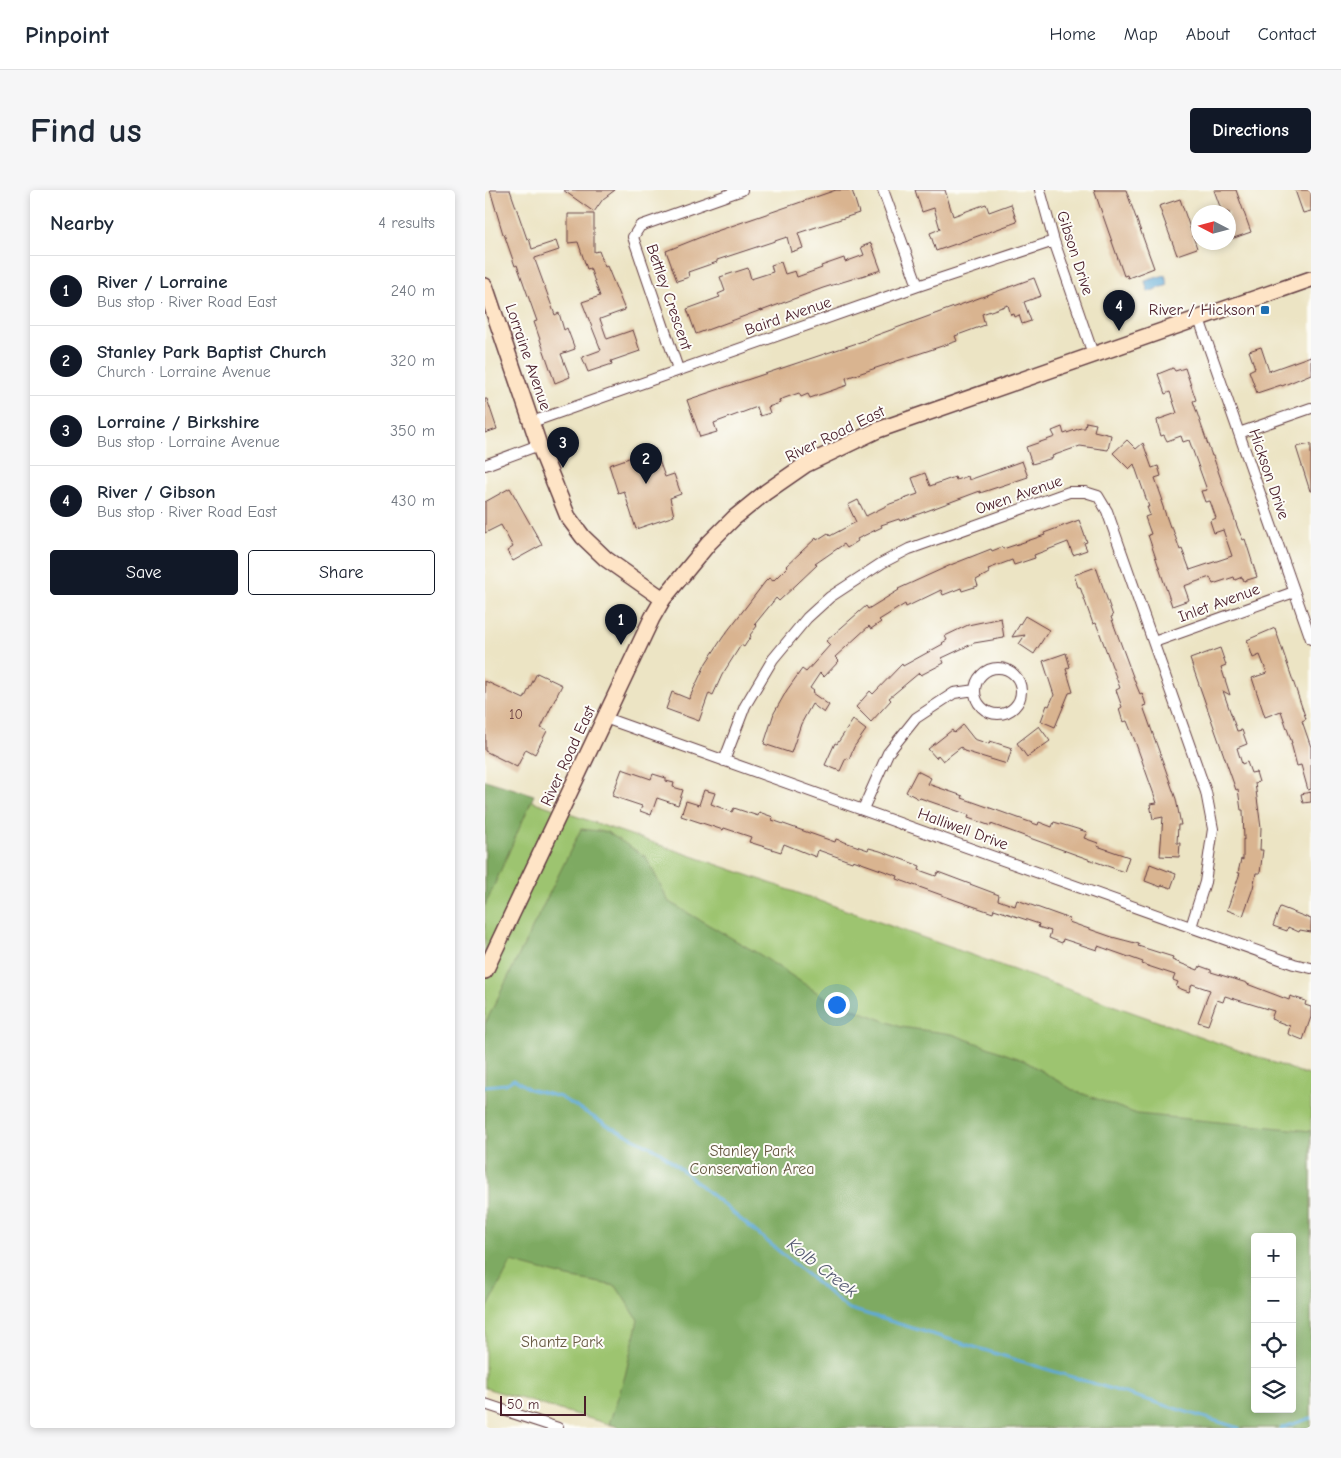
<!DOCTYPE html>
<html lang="en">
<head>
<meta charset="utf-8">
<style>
  body { margin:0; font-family:"Comic Neue",sans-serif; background:#f6f6f7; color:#1f2937 }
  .controls { position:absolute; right:15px; bottom:15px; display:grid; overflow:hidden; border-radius:5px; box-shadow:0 2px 8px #0003 }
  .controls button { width:45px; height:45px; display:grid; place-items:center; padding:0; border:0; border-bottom:1px solid #e0e1e3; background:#fff; color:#1f2937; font:25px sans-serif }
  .compass { position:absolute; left:706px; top:15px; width:45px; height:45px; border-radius:50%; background:#fff; box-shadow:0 2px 8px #0003; rotate:276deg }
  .scale { position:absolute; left:15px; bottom:12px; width:86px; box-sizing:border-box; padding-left:5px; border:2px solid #4a1f2b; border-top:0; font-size:14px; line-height:18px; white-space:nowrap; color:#4a1f2b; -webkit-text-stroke:4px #fdfcf7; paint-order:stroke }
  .you { position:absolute; left:351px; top:814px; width:18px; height:18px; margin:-12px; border:4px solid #fff; border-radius:50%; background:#1a73e8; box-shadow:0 0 0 8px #1a73e833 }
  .badge { display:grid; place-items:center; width:32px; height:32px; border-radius:50%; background:#111827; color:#fff; font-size:16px; font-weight:700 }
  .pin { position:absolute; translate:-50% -41px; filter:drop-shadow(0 1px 2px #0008) }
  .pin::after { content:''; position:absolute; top:26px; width:18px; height:15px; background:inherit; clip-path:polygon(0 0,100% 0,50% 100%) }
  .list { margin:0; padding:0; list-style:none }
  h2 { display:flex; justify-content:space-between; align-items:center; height:65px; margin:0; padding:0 20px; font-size:21px }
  h2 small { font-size:16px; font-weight:400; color:#747a83 }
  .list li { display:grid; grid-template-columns:32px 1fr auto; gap:15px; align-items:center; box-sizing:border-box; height:70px; padding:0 20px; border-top:1px solid #e0e1e3 }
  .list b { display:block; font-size:19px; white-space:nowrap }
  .list p { margin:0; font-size:16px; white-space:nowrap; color:#747a83 }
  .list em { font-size:16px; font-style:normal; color:#747a83 }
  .actions { display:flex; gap:10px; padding:15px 20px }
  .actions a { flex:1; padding:11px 0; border:1px solid #111827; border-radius:5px; text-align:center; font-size:18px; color:#111827 }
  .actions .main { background:#111827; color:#fff }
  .icon { flex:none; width:28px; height:28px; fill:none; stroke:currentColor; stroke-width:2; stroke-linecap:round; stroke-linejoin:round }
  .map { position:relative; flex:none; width:826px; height:1238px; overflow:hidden; border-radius:5px }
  header { display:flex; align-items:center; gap:30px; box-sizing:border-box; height:70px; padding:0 25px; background:#fff; border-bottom:1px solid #e0e1e3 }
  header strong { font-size:24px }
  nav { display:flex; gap:28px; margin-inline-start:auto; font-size:18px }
  .intro { display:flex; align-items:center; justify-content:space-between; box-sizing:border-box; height:120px; padding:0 30px }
  h1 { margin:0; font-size:35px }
  .button { padding:12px 22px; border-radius:5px; background:#111827; color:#fff; font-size:18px; font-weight:700 }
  main { display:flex; gap:30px; padding:0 30px }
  aside { flex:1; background:#fff; border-radius:5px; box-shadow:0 2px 8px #0003 }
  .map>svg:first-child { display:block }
  .green { fill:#9dc470; stroke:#74724e; fill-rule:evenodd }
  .forest { fill:#7eaa62; stroke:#646446; fill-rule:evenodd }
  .water { fill:#5faad7; stroke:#546481 }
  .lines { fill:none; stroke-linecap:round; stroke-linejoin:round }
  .stream { stroke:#5faad7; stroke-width:3 }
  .building { fill:#d9b490 }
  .street-casing { stroke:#623d42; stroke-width:12 }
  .secondary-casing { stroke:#623d42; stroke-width:18 }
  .street { stroke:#fff; stroke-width:10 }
  .secondary { stroke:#fee4c6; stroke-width:15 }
  .poi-dot { fill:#1f6fb2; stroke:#fdfcf7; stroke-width:2 }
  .labels { text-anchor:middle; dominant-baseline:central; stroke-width:4; stroke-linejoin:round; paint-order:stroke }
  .number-label { font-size:14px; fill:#6e4444 }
  .street-label { font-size:16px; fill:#4a1f2b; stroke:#fdfcf7 }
  .poi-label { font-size:16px; fill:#4a1f2b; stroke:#fdfcf7; text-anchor:end }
  .park-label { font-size:16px; fill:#675943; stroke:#fdfcf7 }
  .water-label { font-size:18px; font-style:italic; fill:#525770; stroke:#fdfcf7 }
</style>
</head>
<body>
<header>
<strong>Pinpoint</strong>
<nav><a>Home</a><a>Map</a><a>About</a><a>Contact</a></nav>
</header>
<div class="intro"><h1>Find us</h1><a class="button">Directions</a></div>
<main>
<aside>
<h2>Nearby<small>4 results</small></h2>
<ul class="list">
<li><span class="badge">1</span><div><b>River / Lorraine</b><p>Bus stop · River Road East</p></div><em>240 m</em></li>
<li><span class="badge">2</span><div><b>Stanley Park Baptist Church</b><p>Church · Lorraine Avenue</p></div><em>320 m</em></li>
<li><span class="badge">3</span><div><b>Lorraine / Birkshire</b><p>Bus stop · Lorraine Avenue</p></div><em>350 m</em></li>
<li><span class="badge">4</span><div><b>River / Gibson</b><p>Bus stop · River Road East</p></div><em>430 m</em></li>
</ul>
<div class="actions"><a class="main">Save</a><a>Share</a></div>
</aside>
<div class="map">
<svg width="826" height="1238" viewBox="0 0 826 1238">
  <rect width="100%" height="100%" fill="#fdfcf7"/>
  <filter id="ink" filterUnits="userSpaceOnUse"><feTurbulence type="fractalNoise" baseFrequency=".02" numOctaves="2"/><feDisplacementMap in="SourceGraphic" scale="10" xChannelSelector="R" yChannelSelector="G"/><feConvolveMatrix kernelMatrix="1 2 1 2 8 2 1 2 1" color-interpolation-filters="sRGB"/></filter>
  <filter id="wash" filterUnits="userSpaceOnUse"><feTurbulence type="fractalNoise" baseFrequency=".0096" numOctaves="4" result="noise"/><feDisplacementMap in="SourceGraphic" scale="20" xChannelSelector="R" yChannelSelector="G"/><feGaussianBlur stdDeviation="1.12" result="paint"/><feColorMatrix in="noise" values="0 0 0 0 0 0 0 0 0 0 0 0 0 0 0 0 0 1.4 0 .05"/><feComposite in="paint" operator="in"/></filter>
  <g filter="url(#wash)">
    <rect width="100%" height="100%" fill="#ece4c4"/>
    <path class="green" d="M0,595L271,688L826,886V1238H137L0,1198ZM770,1047H807V1219H770Z"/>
    <path class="forest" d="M0,590L49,605L0,716Z
      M96,639L122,642L161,667L184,712L274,764L342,809L416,837L467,844L540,871L588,900L652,924L826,941V1238H137L124,1234L140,1186L153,1130L131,1096L83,1087L26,1072L0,1123V834ZM770,1047H807V1219H770Z"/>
    <path class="water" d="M680,85L683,95L663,102L660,91Z"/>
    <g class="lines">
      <path class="stream" d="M0,896L21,894L29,889L44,899L75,907L120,934L174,961L362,1118L754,1238
        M796,1238L826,1228"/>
    </g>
    <g id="blocks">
      <path class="building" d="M5,0H25L42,49L44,48L47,59L71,51L74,60L50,68V70L70,125L74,123L79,140L82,138L90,159L76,164L85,187L70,193L49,132L52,131L32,75L30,76L19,44H18Z
        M78,0H130L118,9L109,22Z
        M351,0H367L374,23L313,43L318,58L306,62L302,47L232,70V72L203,82L204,87L192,91L181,61L226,43Z
        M430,0H460L468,26L501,14L504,22L526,14L532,32L451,61L445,43L455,39L449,18L437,22Z
        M609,0H641L669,78L643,88L642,85L639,86Z
        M729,0H751L766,42L746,49L744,41V22H737Z
        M810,0H826V21L818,23Z
        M695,9L712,58L692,65L674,16Z
        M83,24H109V62L114,61L120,77L122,76L140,120L115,129L122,149L148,140L155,161L126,171L127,174L103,182L97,167L116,160L97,112L115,106L105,78L102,79L93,52L83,53Z
        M386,53L396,80L338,98L276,121V120L211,144L202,119L235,107L233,104L240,101L235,87L263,78L266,89L288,82L286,75L296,72L300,84L310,81L312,87L337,78L336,76L359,68L360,72L379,65L376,57Z
        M549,88L556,106L539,112L546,131L537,134L534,125L530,127L529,124L526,125L523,115L497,124L500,135L470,146L472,151L361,188L363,195L325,208L323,204L316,207L314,203L294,210L295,213L283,217L285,223L275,226L272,217L229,233L232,242L215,247L202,210L381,150V149Z
        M776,157L784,181L826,166V184L797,196L796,195L772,203L764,181L770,178L764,161Z
        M688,178L690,181L700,178L711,210L708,211L723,255L727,266H728L753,339L758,350L760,349L772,387L759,391L757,387L750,390L749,387L728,394L725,387L699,396L704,410L687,416L663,345L666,344L660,327L665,325L662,317H664L649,274L644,279L628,263L642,250L651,259L658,253L667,278L673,276L676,286L670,288L678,311H676L685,337H687L695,360L697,359L705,380L747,366L738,340L729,343L725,331L731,328L725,311L720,312L716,301L722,300L704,250L698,252L696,246L682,251L679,245L676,246L673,236L672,230L692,223L685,202L680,204L673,184Z
        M0,209H2L12,239L0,243Z
        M601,232L611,234L609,241L626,245L623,260L595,256L567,266L568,268L547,274L541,257L570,247L567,241L577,237L579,244L596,238H600Z
        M826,254V301H825L811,257Z
        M170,259L180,287L189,284L196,304L185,308L189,326L151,339L139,301L133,303L124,275Z
        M537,271L543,287L495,303V301L415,331L414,329L396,335L397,337L372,349L373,351L362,358L359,354L330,374L332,375L294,411L291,408L270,434L272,436L265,445L266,446L259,457L256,455L237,485L228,505L224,503L214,531L181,519L187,502L204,509L221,473L238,447L280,392L284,388L288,391L302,377L301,376L331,348L332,350L343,343L345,346L371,332L363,315L373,310L381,326L405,314L433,304L427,288L440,283L445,296L470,287L471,290L483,286L484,290Z
        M25,298L57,355L28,371L22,361L28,357L16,335L0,343V312Z
        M594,330L602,352L599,353L602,360L588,365L583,352L549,365L550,368L529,375L527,370L503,379L504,383L491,390L493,396L477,401L476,398L458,405L456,400L421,417L420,414L394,430L396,432L386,439L384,436L350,467L354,471L339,487L335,483L325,498L329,501L327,503L344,515L339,523L327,514L316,534L306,563L279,554L289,523L302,500L317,479L321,482L345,455L341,451L381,416L383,419L414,400L413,399L468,374L506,359L507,361L517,357L518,359L560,345L559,343Z
        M611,377L628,426L626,427L633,446L650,492L655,504L657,503L661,515L658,516L691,609L696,635H693L692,653H695L694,667L675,666L678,627L668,629L665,614L672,613L650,551L642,531L638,532L634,519L637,517L631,500L635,498L611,433L608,434L595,397H593L589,385Z
        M540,426L564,440L549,464L534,454L540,445L527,447Z
        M516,428L519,448L489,453L457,468L459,473L436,485L434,483L404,508L406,510L386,532L371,517L385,501L388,504L417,474L418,476L458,454L457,453L462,450L460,446L483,435Z
        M790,438L821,529L817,531L826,557V599L823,600L816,575L812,576L806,553H807L796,521L780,527L767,488L782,483L775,465L768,468L762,450Z
        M735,458L741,475L736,477L745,505L738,501L752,541L757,540L762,554L752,558L757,574L762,572L766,583L771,582L774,592L770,593L776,638L775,660H778L775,683H771L768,698L758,726L742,720L755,683H753L756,669L758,670V649L759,650L758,620H756L753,599L751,600L705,469Z
        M581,463L585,477L581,479L588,502L584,503L570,537L556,531L562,515L564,516L569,505L558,471Z
        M52,483L77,495L56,538L62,541L50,564L41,559L32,577L0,561V491L39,509Z
        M368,530L381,540L369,557L364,569L361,568L355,581L340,575L350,553L352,554Z
        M478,535L489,549L504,554L505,551L527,558L522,574L479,561L476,557L458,571L453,565L451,568L443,559L467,540L469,543Z
        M554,536L565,551L542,567L532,553Z
        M137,579L166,589L168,584L181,588V591L189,593L188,597L198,600L193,615L172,608L166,625L155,621L157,616L127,606Z
        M432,581L446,588L443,594L478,606L477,608L553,635L554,632L567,637L569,632L602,642L599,648L613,653L612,656L644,667L639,682L506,634V636L483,628L484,625L435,608L434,609L421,602Z
        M219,600L230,603L226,614L247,622L249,618L273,626L274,622L288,627L287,630L350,652L351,649L383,660L384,658L395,661L435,676L434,680L451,686L453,682L514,705L513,710L530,716L532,710L585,729L584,732L627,747L654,754L653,756L688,767L687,770L713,780L715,776L726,780V782L762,793V794L804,810L805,806L821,811L820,815L826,817V827L818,850L803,844L805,836L786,829L789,821L740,806L738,812L732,810L723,835L713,832L725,800L707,794L704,802L691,797L693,792L688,790L690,785L657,774L658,772L613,756L612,760L578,749L577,753L564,748L566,741L553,737L554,734L509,719L508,723L473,711L412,689L413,686L368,670L367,672L333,660L331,667L299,654L296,662L264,652L266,647L239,638L238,640L196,626L201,611L214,615Z
        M826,602V612L818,613L816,604Z
        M665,674L691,684L686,698L677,695L676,697L660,691Z
        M795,717L826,729V742L815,740L814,742L803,737L802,741L788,736Z"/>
    </g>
  </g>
  <g filter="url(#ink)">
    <use href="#blocks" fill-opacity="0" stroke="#623d42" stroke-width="1"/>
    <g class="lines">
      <g class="street-casing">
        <path id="street" d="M398,0L433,96
          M555,0L569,51L608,164
          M714,129L826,449
          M193,179L148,47L155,36L257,0
          M47,232L433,96L569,51
          M754,243L826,218
          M0,275L54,255
          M669,452L809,402
          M490 501a23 23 0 1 1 46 0a23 23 0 1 1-46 0Z
          M120,528L809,774L826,778
          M239,571L260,516L288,469L322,428L345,407L397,373L424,359L584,302H600L613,306L622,321L721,602L728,639L720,692L706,737
          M378,619L403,563L431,528L469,503L490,500
          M0,1214L73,1238"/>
      </g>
      <g class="secondary-casing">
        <path id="secondary" d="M0,96L54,255L83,327L98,347L121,369L178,409
          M0,781L167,428L178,409L224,353L249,328L281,302L320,275L393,240L826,89"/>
      </g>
      <use href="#street" class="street"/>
      <use href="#secondary" class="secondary"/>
    </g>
  </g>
  <rect class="poi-dot" x="775" y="115" width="10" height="10" rx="2.5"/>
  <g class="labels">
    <g class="number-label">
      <text x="31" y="524">10</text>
    </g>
    <g class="street-label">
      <text transform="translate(590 63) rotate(72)">Gibson Drive</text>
      <text transform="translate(184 107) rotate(71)">Bettley Crescent</text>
      <text transform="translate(303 126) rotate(-19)">Baird Avenue</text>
      <text transform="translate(43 167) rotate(71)">Lorraine Avenue</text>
      <text transform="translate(350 244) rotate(-26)">River Road East</text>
      <text transform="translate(784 284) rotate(71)">Hickson Drive</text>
      <text transform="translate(534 305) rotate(-19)">Owen Avenue</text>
      <text transform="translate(734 413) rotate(-20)">Inlet Avenue</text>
      <text transform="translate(83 566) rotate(-65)">River Road East</text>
      <text transform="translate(478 639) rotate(20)">Halliwell Drive</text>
    </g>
    <g class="poi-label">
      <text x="770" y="120">River / Hickson</text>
    </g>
    <g class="park-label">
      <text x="267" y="961">Stanley Park<tspan x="267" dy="18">Conservation Area</tspan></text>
      <text x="77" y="1152">Shantz Park</text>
    </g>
    <g class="water-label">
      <text transform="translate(337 1078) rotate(38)">Kolb Creek</text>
    </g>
  </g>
</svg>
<div class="controls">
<button>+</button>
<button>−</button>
<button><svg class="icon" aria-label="locate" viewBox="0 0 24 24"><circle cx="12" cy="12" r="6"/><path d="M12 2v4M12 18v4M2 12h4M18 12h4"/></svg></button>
<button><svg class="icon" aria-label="layers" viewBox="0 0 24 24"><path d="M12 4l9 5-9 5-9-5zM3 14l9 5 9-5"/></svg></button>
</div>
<svg class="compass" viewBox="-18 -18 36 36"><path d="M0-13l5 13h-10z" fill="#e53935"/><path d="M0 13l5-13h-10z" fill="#747a83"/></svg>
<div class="scale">50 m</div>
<div class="you"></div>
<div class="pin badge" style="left:136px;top:455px">1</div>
<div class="pin badge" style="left:161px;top:294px">2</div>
<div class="pin badge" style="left:78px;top:278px">3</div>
<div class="pin badge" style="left:634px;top:141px">4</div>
</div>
</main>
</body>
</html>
